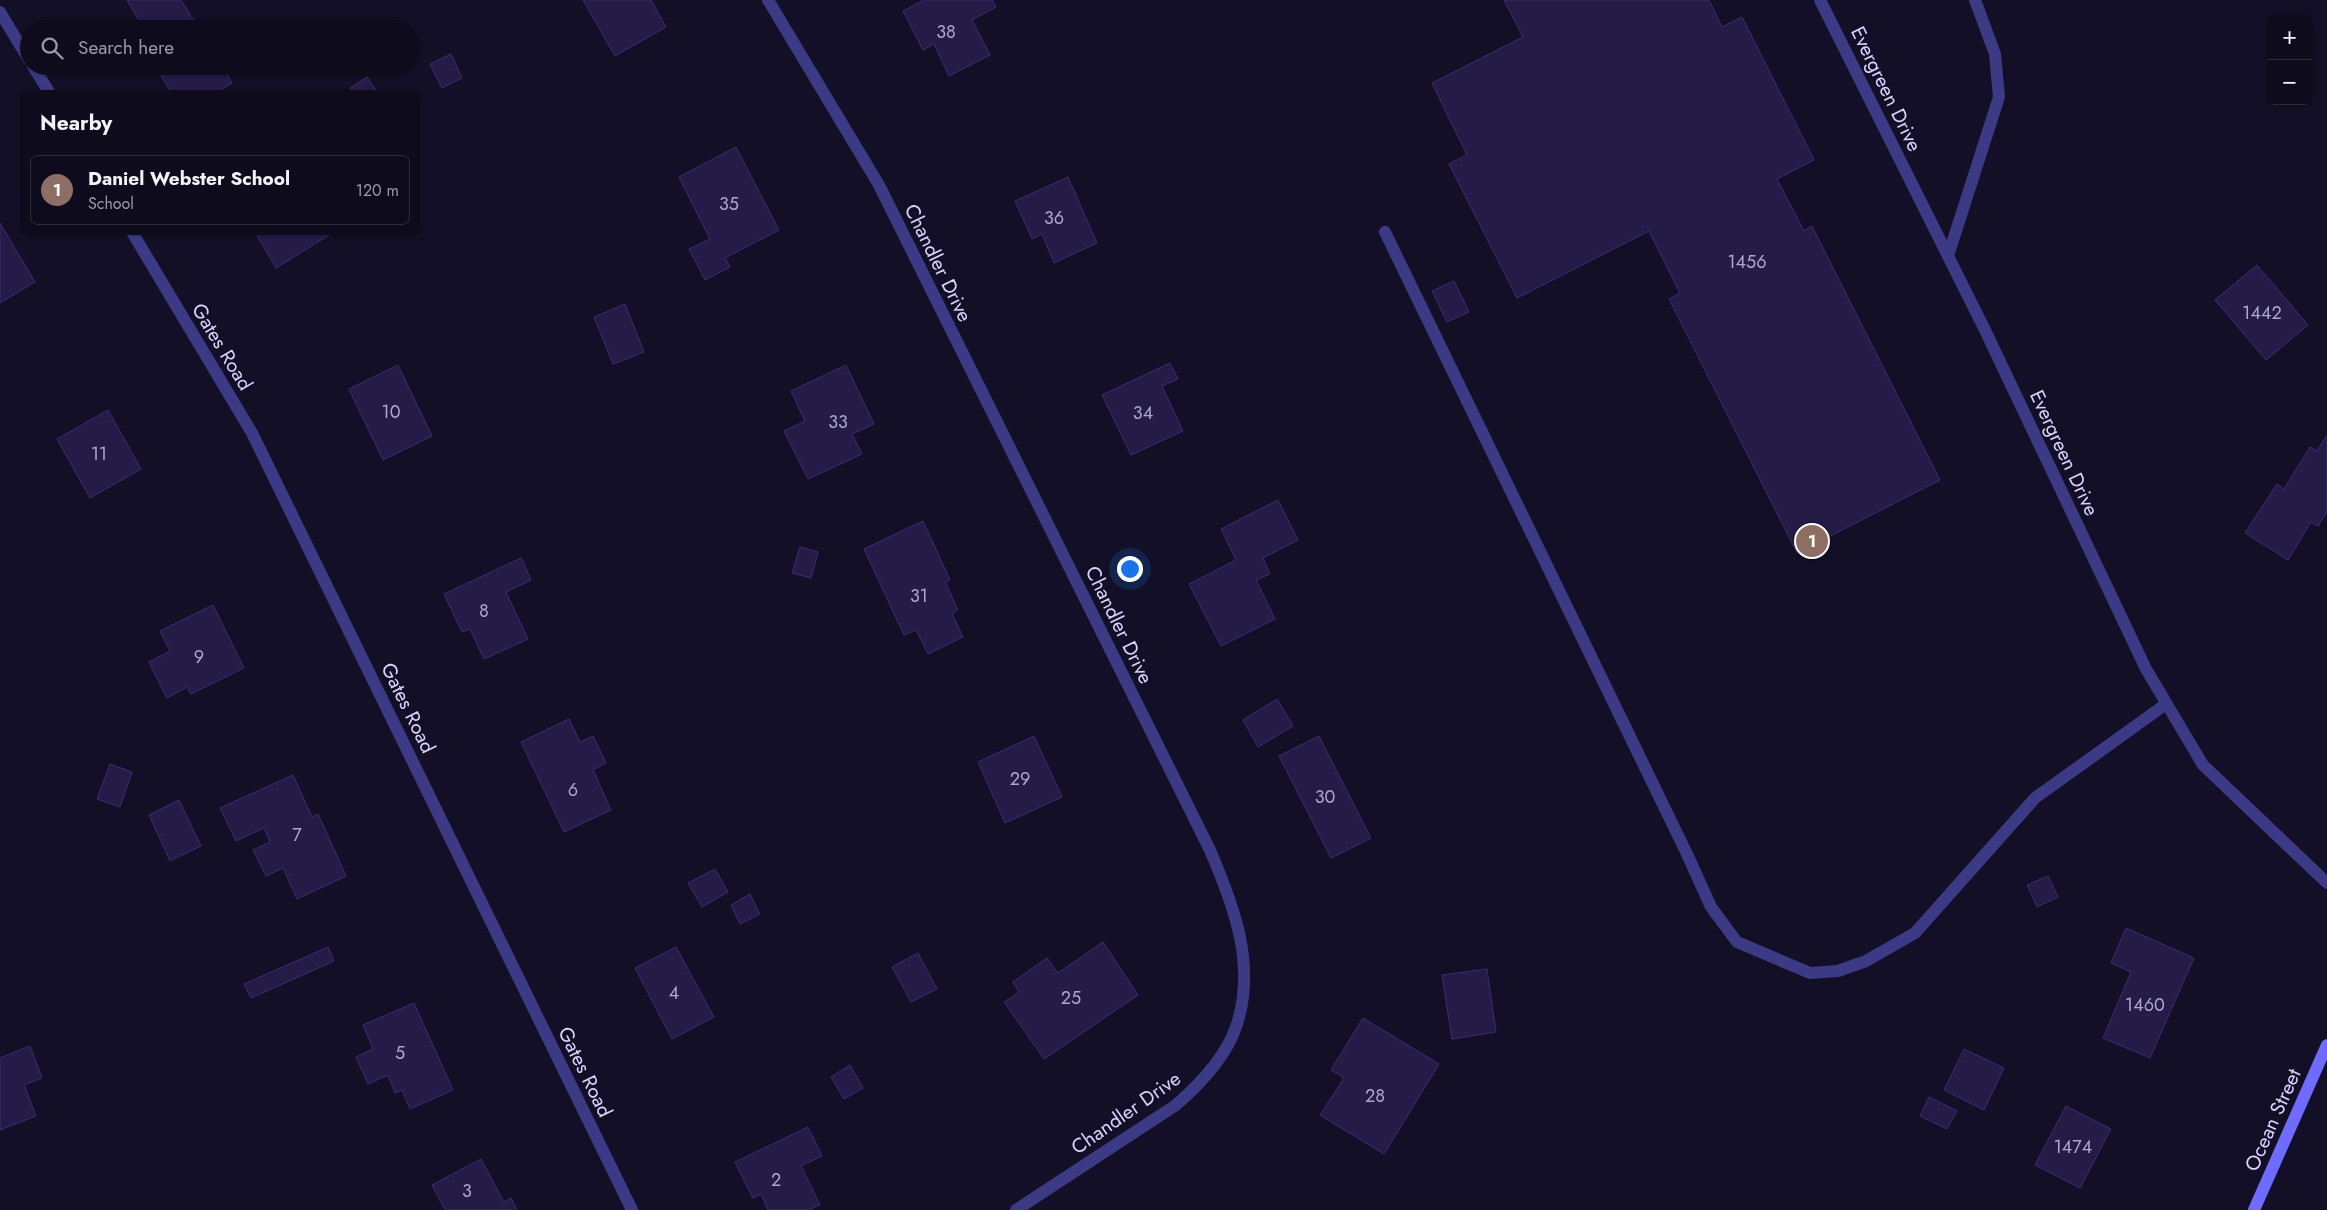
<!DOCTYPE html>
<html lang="en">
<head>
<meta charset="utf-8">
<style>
  body { margin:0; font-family:Jost,sans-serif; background:#171425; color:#f1f3f6 }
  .controls { position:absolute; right:15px; top:15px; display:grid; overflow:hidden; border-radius:8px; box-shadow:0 1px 4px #0004 }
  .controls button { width:45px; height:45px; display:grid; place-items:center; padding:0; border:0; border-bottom:1px solid #2e2b3b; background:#0e0b1c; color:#f1f3f6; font:25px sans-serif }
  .you { position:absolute; left:1129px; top:568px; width:18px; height:18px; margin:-12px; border:4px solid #fff; border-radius:50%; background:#1a73e8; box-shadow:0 0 0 8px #1a73e833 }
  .badge { display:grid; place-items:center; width:32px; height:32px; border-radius:50%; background:#b45309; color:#fff; font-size:16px; font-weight:700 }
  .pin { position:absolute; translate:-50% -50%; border:2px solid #fff; box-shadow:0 1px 5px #0006 }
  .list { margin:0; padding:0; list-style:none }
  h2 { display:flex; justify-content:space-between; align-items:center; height:65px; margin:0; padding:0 20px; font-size:21px }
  h2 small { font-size:16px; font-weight:400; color:#9b9ba3 }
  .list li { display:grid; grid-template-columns:32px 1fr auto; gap:15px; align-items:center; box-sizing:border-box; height:70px; margin:0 10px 10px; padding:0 10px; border:1px solid #2e2b3b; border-radius:8px }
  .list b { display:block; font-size:19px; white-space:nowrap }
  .list p { margin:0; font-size:16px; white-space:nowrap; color:#9b9ba3 }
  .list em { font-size:16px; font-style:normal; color:#9b9ba3 }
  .icon { flex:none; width:28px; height:28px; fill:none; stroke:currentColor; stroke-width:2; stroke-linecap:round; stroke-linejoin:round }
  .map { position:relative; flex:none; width:2327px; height:1210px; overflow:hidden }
  .search { position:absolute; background:#0e0b1c; box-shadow:0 1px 4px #0004; left:20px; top:20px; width:400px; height:55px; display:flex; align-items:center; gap:12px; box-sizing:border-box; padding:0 18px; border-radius:28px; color:#9b9ba3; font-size:19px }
  .panel { position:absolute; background:#0e0b1c; box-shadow:0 1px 4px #0004; left:20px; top:90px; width:400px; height:145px; border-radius:8px }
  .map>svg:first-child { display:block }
  .building { fill:#241b47; stroke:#3b2d73 }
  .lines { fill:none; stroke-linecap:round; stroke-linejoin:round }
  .lane { stroke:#3d3a85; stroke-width:12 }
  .street { stroke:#3d3a85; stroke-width:12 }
  .secondary { stroke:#6f6bff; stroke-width:12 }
  .labels { text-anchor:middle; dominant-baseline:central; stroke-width:4; stroke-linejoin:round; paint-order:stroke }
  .number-label { font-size:18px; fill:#aca6d1 }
  .street-label { font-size:20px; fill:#d9d4ff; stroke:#130f26 }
</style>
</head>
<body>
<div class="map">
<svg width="2327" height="1210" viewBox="0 0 2327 1210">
  <rect width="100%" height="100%" fill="#130f26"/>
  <path class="building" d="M127,0H181L199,29H144Z
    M583,0H651L666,27L615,56Z
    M924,0H992L996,7L972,20L990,55L949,76L934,44L923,50L903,11Z
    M1504,0H1709L1722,27L1742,17L1814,160L1777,179L1804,231L1812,226L1940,480L1797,553L1669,299L1680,293L1649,231L1517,298L1449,164L1467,155L1432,83L1523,37Z
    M451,54L462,78L442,88L430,64Z
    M155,66H222L232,83L217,92H179L177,90L171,92Z
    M367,77L377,92H353L350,88Z
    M736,147L779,230L725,258L730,267L705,280L689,249L710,239L679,177Z
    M1068,177L1097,243L1054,263L1042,234L1032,239L1015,201Z
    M0,223L35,282L0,303Z
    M255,232H334L276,268Z
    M2257,265L2308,325L2266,360L2215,300Z
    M1454,281L1469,312L1447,322L1432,291Z
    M625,304L644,352L613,364L594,317Z
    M1170,363L1178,379L1162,386L1183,431L1131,455L1102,395Z
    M398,365L432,436L383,460L349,389Z
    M846,365L874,424L852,434L862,454L808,479L784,431L805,421L791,391Z
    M108,410L141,469L90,498L57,439Z
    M2327,435V512L2318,526L2311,522L2288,560L2245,533L2277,484L2284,489L2310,447L2317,451Z
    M1278,500L1298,540L1263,558L1270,574L1256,580L1275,619L1221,646L1189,584L1236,560L1221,529Z
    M923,521L950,580L945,582L958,610L952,614L963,637L928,654L916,630L904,635L864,549Z
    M800,547L818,552L811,578L792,573Z
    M521,558L531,580L506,592L528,639L484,659L470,629L462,632L444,594Z
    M213,605L244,668L191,694L187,687L167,698L149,662L170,651L160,631Z
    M1277,699L1293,726L1258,747L1243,720Z
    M569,719L580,742L593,736L606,763L593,770L611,810L564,832L521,742Z
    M1034,736L1062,797L1005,823L978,762Z
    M1319,736L1371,838L1331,858L1279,756Z
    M110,764L132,772L120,807L97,799Z
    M293,775L312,817L318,814L346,876L297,899L283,868L266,876L253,850L270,842L264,828L236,841L220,808Z
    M179,800L201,846L170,861L149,815Z
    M715,869L728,892L702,907L688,883Z
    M2048,876L2058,897L2037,907L2027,885Z
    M750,894L760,914L740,924L731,905Z
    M2126,928L2194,958L2150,1058L2103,1038L2131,972L2111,963Z
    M1103,942L1138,995L1044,1059L1004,1002L1019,992L1013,982L1047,958L1058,973Z
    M328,947L334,961L251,998L244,984Z
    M676,947L714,1017L672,1039L635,968Z
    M918,953L937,989L911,1002L892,967Z
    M1487,969L1496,1032L1452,1039L1442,975Z
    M414,1003L453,1090L410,1109L402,1090L395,1093L388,1075L368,1084L356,1057L373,1049L363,1025Z
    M1363,1018L1439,1064L1384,1154L1320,1115L1344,1078L1331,1070Z
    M30,1046L42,1078L24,1085L36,1116L0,1130V1058Z
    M1964,1049L2004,1068L1984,1110L1944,1090Z
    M850,1065L863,1088L844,1099L831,1077Z
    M1929,1097L1957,1111L1947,1129L1920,1116Z
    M2066,1106L2111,1129L2080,1188L2035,1165Z
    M808,1127L822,1156L801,1166L820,1205L808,1210H768L761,1194L753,1198L735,1162Z
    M481,1159L504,1202L511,1198L517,1210H445L432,1185Z"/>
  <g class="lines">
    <path class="lane" d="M1820,0L1985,330L2146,669L2203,765L2327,883
      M1385,232L1687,854L1711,907L1737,942L1810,973L1838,971L1866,961L1915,933L2035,798L2166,704
      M1948,256L1999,97L1995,54L1975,0"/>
    <path class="street" d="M768,0L879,185L1210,850C1234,906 1257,966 1236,1027C1226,1056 1199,1085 1176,1105L1016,1210
      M0,12L29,60
      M33,66L49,92
      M132,232L252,433L632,1210"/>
    <path class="secondary" d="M2254,1210L2327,1045"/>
  </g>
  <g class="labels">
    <g class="number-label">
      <text x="946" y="32">38</text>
      <text x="729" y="204">35</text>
      <text x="1054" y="218">36</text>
      <text x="1747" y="262">1456</text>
      <text x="2262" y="313">1442</text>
      <text x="391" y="412">10</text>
      <text x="1143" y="413">34</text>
      <text x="838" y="422">33</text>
      <text x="99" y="454">11</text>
      <text x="919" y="596">31</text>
      <text x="484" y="611">8</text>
      <text x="199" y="657">9</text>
      <text x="1020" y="779">29</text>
      <text x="573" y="790">6</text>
      <text x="1325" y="797">30</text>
      <text x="297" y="835">7</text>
      <text x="674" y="993">4</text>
      <text x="1071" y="998">25</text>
      <text x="2145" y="1005">1460</text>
      <text x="400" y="1053">5</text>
      <text x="1375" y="1096">28</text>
      <text x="2073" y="1147">1474</text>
      <text x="776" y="1180">2</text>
      <text x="467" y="1191">3</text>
    </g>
    <g class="street-label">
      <text transform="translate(1886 89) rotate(64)">Evergreen Drive</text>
      <text transform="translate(938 263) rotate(64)">Chandler Drive</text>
      <text transform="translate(222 347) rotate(59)">Gates Road</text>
      <text transform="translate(2064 453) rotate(65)">Evergreen Drive</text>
      <text transform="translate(1119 625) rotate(64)">Chandler Drive</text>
      <text transform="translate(408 708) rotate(64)">Gates Road</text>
      <text transform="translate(585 1072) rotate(64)">Gates Road</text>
      <text transform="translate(1126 1113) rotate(-35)">Chandler Drive</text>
      <text transform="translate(2273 1120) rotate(-66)">Ocean Street</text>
    </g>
  </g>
</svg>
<div class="controls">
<button>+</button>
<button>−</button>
</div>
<div class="you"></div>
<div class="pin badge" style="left:1812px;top:541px;background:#8d6e63">1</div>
<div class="search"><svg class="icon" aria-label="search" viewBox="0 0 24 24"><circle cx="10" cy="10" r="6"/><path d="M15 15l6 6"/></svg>Search here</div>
<section class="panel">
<h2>Nearby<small></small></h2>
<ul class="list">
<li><span class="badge" style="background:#8d6e63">1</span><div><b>Daniel Webster School</b><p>School</p></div><em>120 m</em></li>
</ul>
</section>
</div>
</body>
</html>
